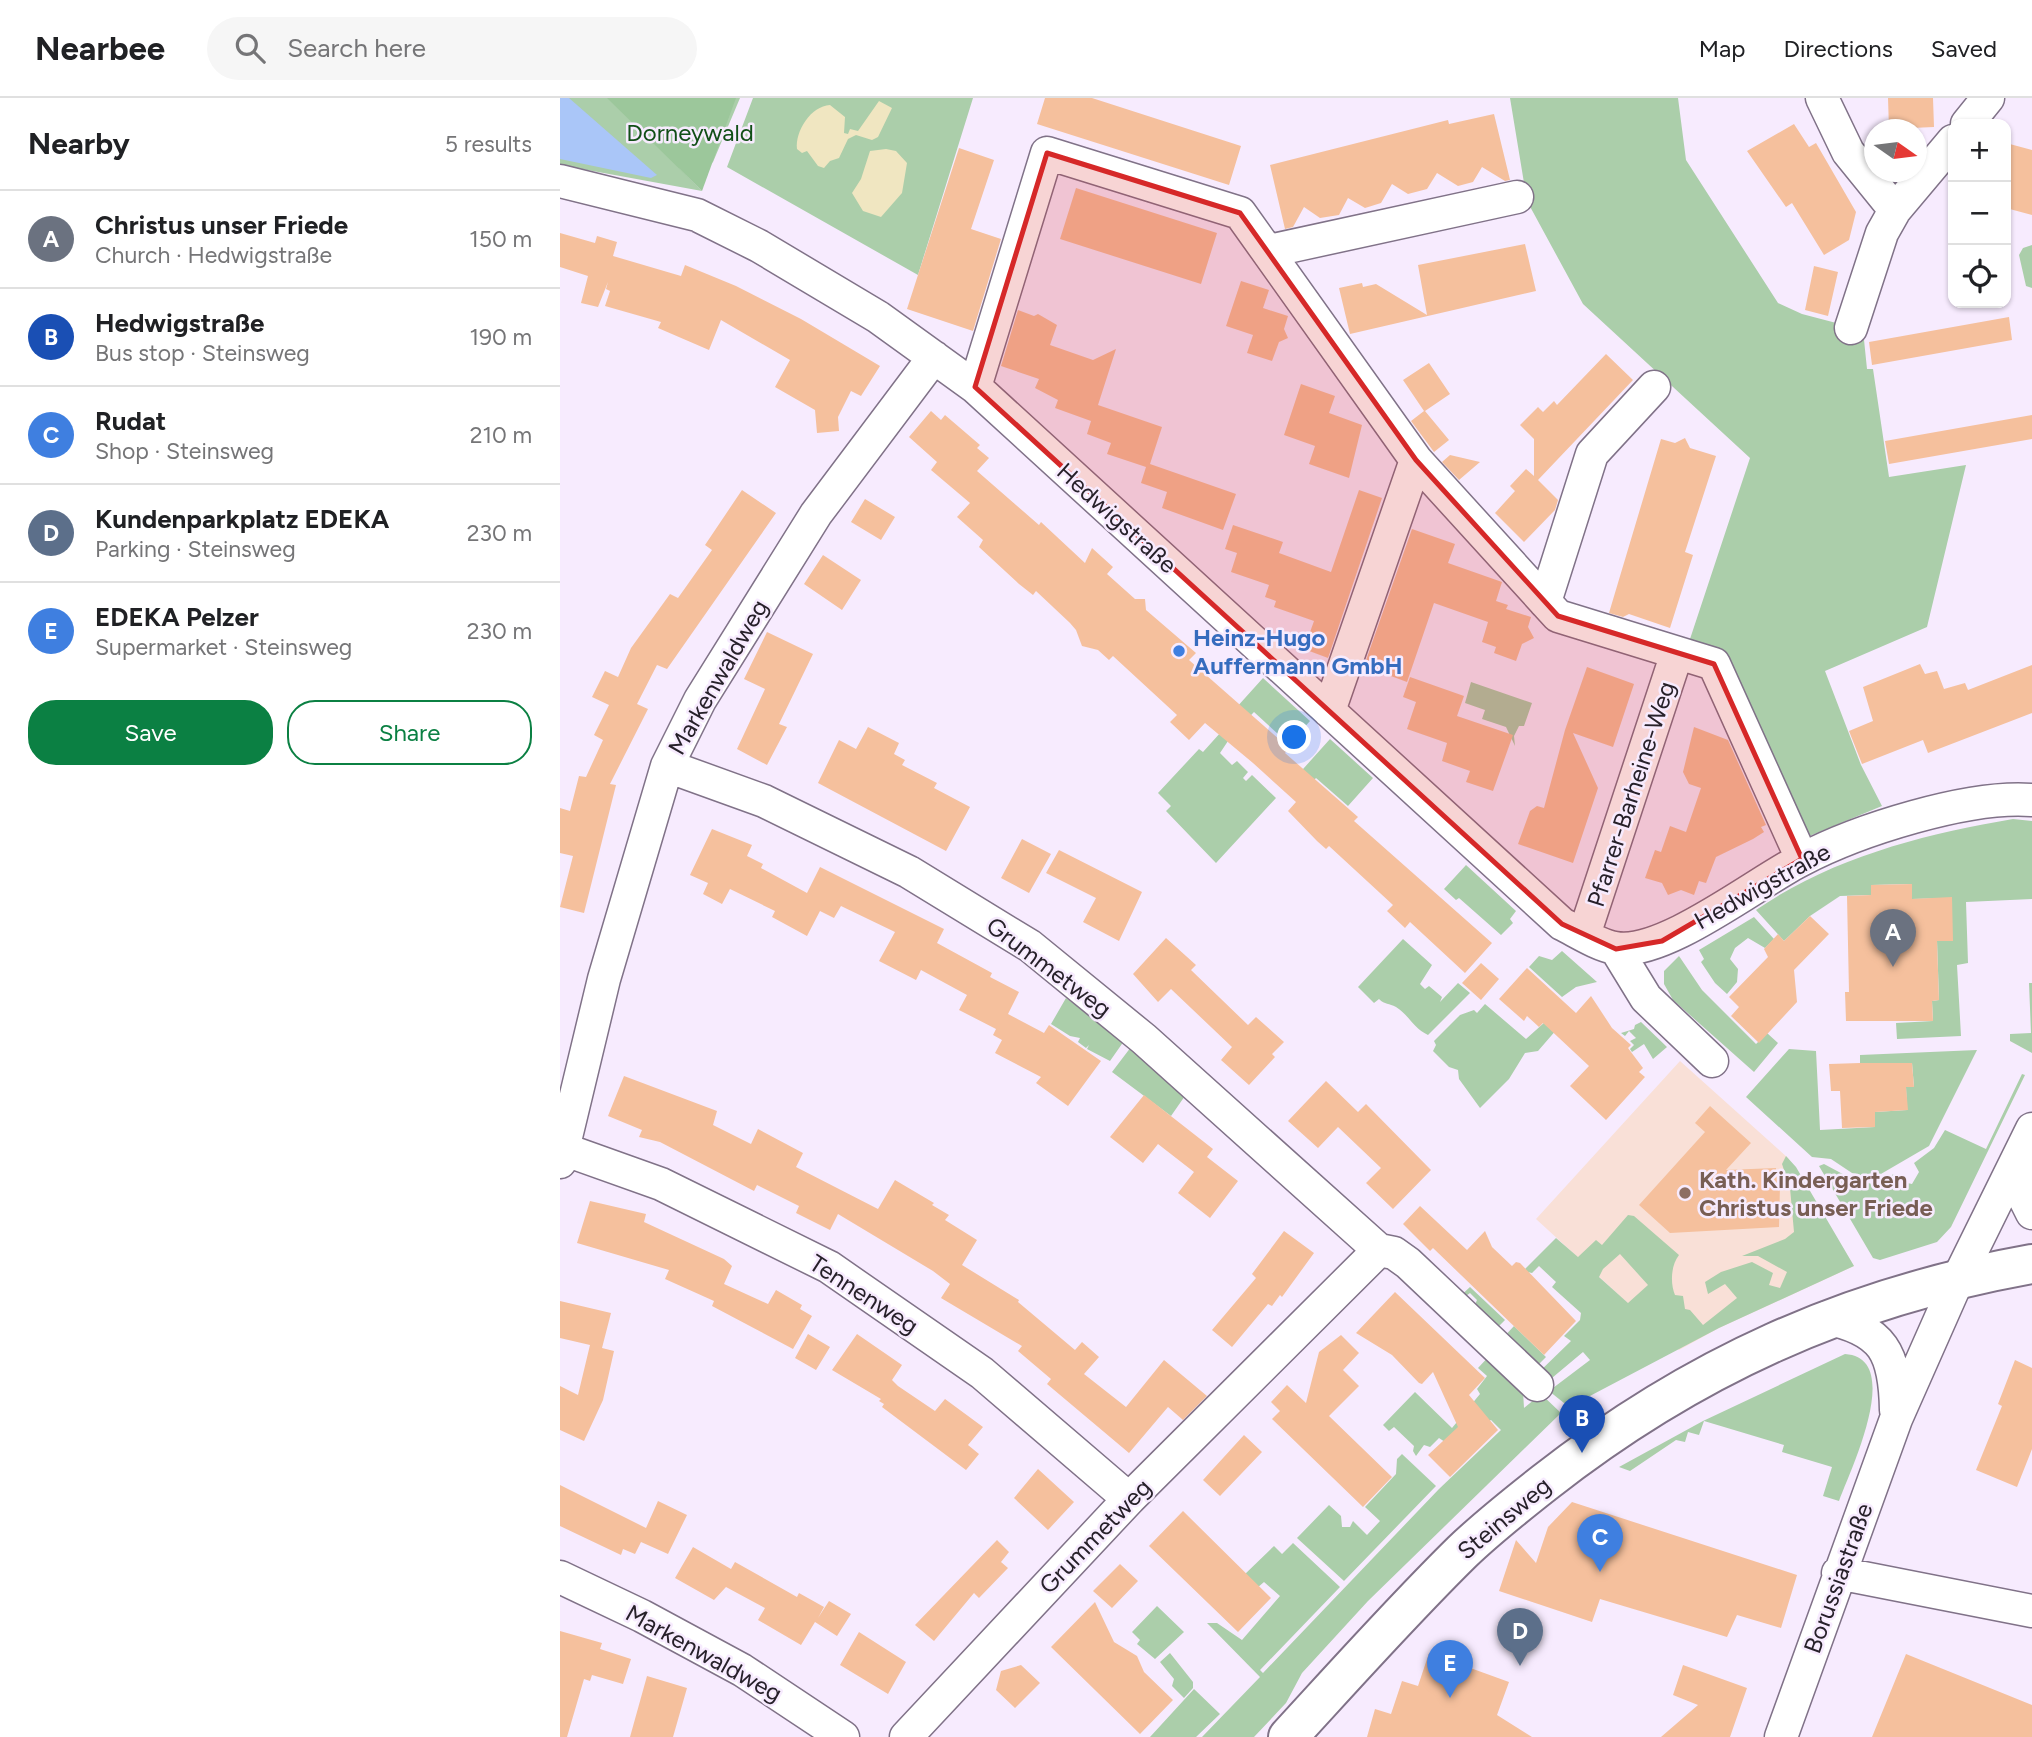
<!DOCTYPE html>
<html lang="en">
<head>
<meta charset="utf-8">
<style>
  body { margin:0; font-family:Figtree,sans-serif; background:#f6f6f6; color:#202124 }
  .controls { position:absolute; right:21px; top:21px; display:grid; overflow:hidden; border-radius:14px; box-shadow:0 2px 5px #0004 }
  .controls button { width:63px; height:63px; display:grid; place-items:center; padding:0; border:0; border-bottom:2px solid #e0e0e0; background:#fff; color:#202124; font:35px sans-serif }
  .compass { position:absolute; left:1304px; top:21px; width:63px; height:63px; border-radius:50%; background:#fff; box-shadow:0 2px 5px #0004; rotate:104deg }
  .you { position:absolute; left:735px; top:640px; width:24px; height:24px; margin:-18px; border:5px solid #fff; border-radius:50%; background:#1a73e8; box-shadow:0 0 0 10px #1a73e833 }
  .badge { display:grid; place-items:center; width:46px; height:46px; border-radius:50%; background:#0b8043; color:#fff; font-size:23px; font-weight:700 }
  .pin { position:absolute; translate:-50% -58px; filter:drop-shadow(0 2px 4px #0008) }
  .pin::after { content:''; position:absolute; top:37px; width:24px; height:21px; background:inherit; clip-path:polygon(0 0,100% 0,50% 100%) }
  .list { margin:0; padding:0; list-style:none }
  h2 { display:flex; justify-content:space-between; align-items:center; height:91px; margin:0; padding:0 28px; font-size:30px }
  h2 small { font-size:23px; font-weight:400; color:#757577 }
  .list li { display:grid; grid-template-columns:46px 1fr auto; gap:21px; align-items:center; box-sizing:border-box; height:98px; padding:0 28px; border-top:2px solid #e0e0e0 }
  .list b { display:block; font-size:26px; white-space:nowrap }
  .list p { margin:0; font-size:23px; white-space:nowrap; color:#757577 }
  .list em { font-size:23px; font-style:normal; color:#757577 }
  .actions { display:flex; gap:14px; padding:21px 28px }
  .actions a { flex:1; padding:16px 0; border:2px solid #0b8043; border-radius:28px; text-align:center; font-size:24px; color:#0b8043 }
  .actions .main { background:#0b8043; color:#fff }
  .icon { flex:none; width:38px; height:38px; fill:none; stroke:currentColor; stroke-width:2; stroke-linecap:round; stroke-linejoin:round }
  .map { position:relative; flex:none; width:1472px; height:1639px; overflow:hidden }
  header { display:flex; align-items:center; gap:42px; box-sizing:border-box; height:98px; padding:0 35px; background:#fff; border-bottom:2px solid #e0e0e0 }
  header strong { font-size:33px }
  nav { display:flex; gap:38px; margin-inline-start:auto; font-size:24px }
  .search { width:490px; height:63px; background:#f6f6f6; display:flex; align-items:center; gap:18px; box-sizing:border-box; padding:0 24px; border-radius:38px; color:#757577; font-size:26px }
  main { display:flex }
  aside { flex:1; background:#fff }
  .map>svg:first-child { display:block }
  .education { fill:#f9e0d7 }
  .green { fill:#abceaa; fill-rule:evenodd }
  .forest { fill:#9cc79b }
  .sand { fill:#f0e6c1 }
  .water { fill:#aac6f8 }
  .building { fill:#f5c09d }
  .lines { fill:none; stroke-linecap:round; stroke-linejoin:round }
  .street-casing { stroke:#807288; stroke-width:35 }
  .secondary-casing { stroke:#807288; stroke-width:42 }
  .street { stroke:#fff; stroke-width:32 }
  .secondary { stroke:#fff; stroke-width:38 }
  .marked { fill:#d62828; fill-opacity:0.2; stroke:#d62828; stroke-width:5; stroke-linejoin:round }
  .shop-dot { fill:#3f7fe0; stroke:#f7ebfe; stroke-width:2.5 }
  .education-dot { fill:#8d6e63; stroke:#f7ebfe; stroke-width:2.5 }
  .labels { text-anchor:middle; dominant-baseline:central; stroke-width:5; stroke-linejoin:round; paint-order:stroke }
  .park-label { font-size:24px; fill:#114f17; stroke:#f7ebfe }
  .street-label { font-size:24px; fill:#27212a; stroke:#f7ebfe }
  .shop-label { font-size:24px; font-weight:bold; fill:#366cbe; stroke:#f7ebfe; text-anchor:start }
  .education-label { font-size:24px; font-weight:bold; fill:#785e54; stroke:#f7ebfe; text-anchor:start }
</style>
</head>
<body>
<header>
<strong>Nearbee</strong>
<div class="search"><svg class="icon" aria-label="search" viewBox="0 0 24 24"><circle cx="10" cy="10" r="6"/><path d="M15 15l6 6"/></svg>Search here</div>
<nav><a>Map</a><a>Directions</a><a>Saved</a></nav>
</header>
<main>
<aside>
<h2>Nearby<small>5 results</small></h2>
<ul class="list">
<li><span class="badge" style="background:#6b7280">A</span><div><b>Christus unser Friede</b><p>Church · Hedwigstraße</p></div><em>150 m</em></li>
<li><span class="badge" style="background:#1a4fb4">B</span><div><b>Hedwigstraße</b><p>Bus stop · Steinsweg</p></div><em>190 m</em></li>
<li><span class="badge" style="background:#3f7fe0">C</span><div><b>Rudat</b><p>Shop · Steinsweg</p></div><em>210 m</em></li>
<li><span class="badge" style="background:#5c6f8a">D</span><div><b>Kundenparkplatz EDEKA</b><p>Parking · Steinsweg</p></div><em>230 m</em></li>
<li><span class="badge" style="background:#3f7fe0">E</span><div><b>EDEKA Pelzer</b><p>Supermarket · Steinsweg</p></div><em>230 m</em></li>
</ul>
<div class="actions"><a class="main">Save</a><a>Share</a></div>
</aside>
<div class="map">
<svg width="1472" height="1639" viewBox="0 0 1472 1639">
  <rect width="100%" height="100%" fill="#f7ebfe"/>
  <path class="education" d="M1120,963L1228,1060L1294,1168L1159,1230L1119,1252L976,1121Z"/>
  <path class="green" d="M0,0H180L153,64L142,72L119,70L142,93L0,67Z
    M193,0H413L358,177L167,69Z
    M950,0H1118L1126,62L1218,205L1242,216L1303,232L1307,271H1313L1329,379L1406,367L1367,529L1265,573L1301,667L1322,708L1247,739L1161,554L1130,541L1190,360L1023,206L967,103Z
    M1472,147V190L1466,188L1459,157L1463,150Z
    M703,580L750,623L734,641L724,632L719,637L694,614L672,637L660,655L672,667L677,663L688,674L683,680L686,683L692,677L716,700L656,765L606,713L611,708L598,695L639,651L643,654L679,614L676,610Z
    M911,584L972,605L964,628H959L954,638L955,648L946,629L922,621L925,612L905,605Z
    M770,641L813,680L788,708L756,680L737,700L726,690Z
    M1453,721L1472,723V801L1406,804L1408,865L1397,867L1401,938L1337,941L1336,925L1373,923L1372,903L1379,902L1377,843H1392L1391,800L1352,801V786L1311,787V797L1280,798L1250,818L1224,843L1196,812C1271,760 1364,736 1453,721Z
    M906,767L956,813L950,821L953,825L941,837L899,800L896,802L884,791Z
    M1194,819L1214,841L1205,850L1188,840L1175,850L1170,861L1178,871L1177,884L1167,896L1155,885L1141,864L1144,861L1139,852Z
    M843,841L872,867L860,886L865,891L869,888L882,899L880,904L898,885L910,895L868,937C853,930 849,917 836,909C829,905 825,907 819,901L814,905L798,889Z
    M1002,853L1037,884L1016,889L1002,899L969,869L979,858L992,862Z
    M1119,858L1142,892L1196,946L1207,935L1218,945L1194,974L1113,902L1104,886V873Z
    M1469,885H1472V955L1450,943V936L1471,935Z
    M506,900L564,943L550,963L527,951L529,947L526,950L518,944L520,940L510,938L491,926Z
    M925,906L966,941L995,915L1004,923L978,953L965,955L949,981L920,1010L899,981L898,972L889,969L873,953L876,947L874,943L900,917L914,912L917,915Z
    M1081,924L1107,949L1093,961L1084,946L1072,954L1070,951L1074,947L1070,943L1076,940L1069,933L1065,938L1061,935L1074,931L1075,927Z
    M571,949L627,995L611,1018L552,974Z
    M1229,951L1256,953L1260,1032L1315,1029V1014L1347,1012L1346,989H1354L1352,965L1300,967V957L1417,952L1369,1048L1314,1080L1292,1075L1271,1061L1252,1059L1186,999Z
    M1462,976L1465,977L1391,1129L1377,1144L1320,1162L1313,1160L1259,1068L1264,1066L1292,1081L1312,1086L1334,1076L1338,1083L1352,1086L1359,1074L1354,1065L1374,1050L1385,1032L1426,1051Z
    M1226,1058L1236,1069L1294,1168L1159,1230L1009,1309L989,1293L1030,1262L1023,1254L986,1285L976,1277L1011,1243L1004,1238L1020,1222L1021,1215L992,1189L996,1184L979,1168L972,1175L963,1173L996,1140L1018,1159L1036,1142L1042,1147L1068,1117L1074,1118L1119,1157C1111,1167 1110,1185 1115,1197L1123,1198L1125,1211L1130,1212L1143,1227L1177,1200L1165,1186L1148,1196L1145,1184L1161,1174L1192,1164L1213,1175L1209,1187L1220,1190L1227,1174L1198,1158H1182L1225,1141L1234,1134L1230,1090L1222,1066ZM1060,1156L1088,1187L1068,1205L1039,1179L1043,1171Z
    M910,1189L945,1222L932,1235L914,1209L917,1202L910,1195L899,1203L897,1201Z
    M954,1228L986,1259L972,1273L940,1243Z
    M931,1256L963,1293L964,1310L981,1296L1001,1315L808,1503L742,1575L726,1605L694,1639H642L700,1579L647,1525H657L682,1542L720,1498L704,1484L697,1490L684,1477L714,1448L722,1456L733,1445L780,1489L700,1572L703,1575L879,1391L941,1332L931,1322L885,1344L879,1340L870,1349L864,1347L856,1358L853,1353L854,1348L834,1329L829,1333L823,1327L855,1294L892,1330L920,1296L917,1291L927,1278L918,1270Z
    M1285,1256C1345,1260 1290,1373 1279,1403L1263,1398L1272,1369L1222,1354L1224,1347L1144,1323L1139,1337L1128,1334L1125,1344L1116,1342L1070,1373L1059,1369L1143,1323Z
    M842,1356L876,1388L784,1483L737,1440L769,1407L781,1418L782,1429H790L793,1423L807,1437L820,1423L805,1409L836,1376L837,1361Z
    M597,1508L624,1534L595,1561L577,1546L580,1542L572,1534Z
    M610,1555L633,1584V1590L624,1600L612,1588L614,1581L600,1564Z
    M634,1591L660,1616L636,1639H590Z"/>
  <path class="forest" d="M47,0H176L142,93Z"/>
  <path class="sand" d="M319,3L332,10L318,39L312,42L296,37L288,41L279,60L270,63L264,70L258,68L247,53L242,55L237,51C235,33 251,8 270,7L285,19L284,35L288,36L290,31L298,33Z
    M326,51L336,53L347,65L342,95L321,119L303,113L292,95L301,81L310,53Z"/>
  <path class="water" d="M0,0H9L97,77L91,80L0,61Z"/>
  <path class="building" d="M485,0H532L681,48L669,87L477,26Z
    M1328,0H1373L1374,29L1329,31Z
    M934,16L950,82L945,83L922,69L913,84L898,88L877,75L867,91L848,96L832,86L821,105L805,110L788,100L779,117L760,120L744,109L733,129L725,131L710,67L888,22L889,26Z
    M1234,26L1249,49L1256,45L1296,114L1289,142L1264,157L1232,105L1226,109L1187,53Z
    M1446,45L1472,52V117L1446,110Z
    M399,50L434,62L411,131L441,141L413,233L347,211Z
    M516,90L657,135L641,186L500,141Z
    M0,135L35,145L37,138L57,144L53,158L121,178L125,167L176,188L241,221L320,268L301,298L291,293L278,319L279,333L257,335L255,312L215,289L230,262L161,222L149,252L98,230L101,224L45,208L50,193L46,191L48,184L38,209L21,205L28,178L0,169Z
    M965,146L976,193L790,236L779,190L802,185L803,189L816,186L867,217L858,167Z
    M1254,168L1278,174L1268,218L1245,212Z
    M681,183L709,192L703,210L728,218L724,231L728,240L719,244L712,263L687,255L693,237L666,228Z
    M458,212L474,218L478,216L497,227L490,247L533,262L556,251L538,307L602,329L590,366L676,396L663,432L602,410L607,394L581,385L586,369L547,356L551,345L527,336L531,323L495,310L498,302L475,290L479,281L441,268Z
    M1449,219L1452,242L1312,267L1309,244Z
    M1046,256L1073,282L978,382L998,402L995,412L964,444L935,415L955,393L950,388L966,371L974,378V341L960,327L978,309L983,314L994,303L997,307Z
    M869,265L890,296L865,313L889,342L874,354L851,323L864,313L843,282Z
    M741,286L775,298L769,315L802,327L789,380L749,366L755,348L724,337Z
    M371,313L381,322L385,317L420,347L417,350L429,360L417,373L479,427L481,424L525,465L532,450L553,469L547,476L575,501H585L586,512L636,555L629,562L729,650L725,655L798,719L794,723L932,845L905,875L850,824L845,830L827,813L833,807L769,748L766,751L757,743L728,713L736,704L693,665L645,625L629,642L610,624L617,617L553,558L549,562L538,552L522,548L516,532L510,525L476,493L473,497L459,486L419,449L423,442L397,419L410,405L371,372L377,364L349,339Z
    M1472,317V341L1329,366L1325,343Z
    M1125,340L1130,350L1156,358L1125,454L1133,457L1110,530L1069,516L1063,519L1049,515L1101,341L1115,345Z
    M890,357L920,364L899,382L882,364Z
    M182,392L216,415L107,571L97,567L77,606L88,611L50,686L56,687L24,815L0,809L13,758L0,755V710L10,713L19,678L26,679L43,642L34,637L49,607L32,599L45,573L58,579L71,550L110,496L118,500L152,452L145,447Z
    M799,392L822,400L768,560L744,551L754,523L714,509L716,503L705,499L709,487L671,474L677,455L665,451L673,427L723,444L719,455L771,474Z
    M305,401L335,419L321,442L291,424Z
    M852,431L895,446L888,465L942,484L936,503L948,507L946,511L971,519L968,529L974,540L962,546L956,563L934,555L936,549L922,544L928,524L874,505L847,584L804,568Z
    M263,457L301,482L282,512L244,486Z
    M207,534L253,556L219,626L227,629L207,667L177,651L205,591L184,581Z
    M1360,566L1365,576L1377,573L1384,591L1405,585L1408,592L1472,567V615L1368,655L1363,642L1302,666L1289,633L1313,623L1303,589Z
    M1027,569L1074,586L1053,649L1013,635L1038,690L1013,765L958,746L970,713L977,708L984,710L1005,632Z
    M850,579L904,598L897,618L953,637L933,693L906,684L910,673L882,663L887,645L847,631L856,604L843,599Z
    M308,629L339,645L334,656L345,662L342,667L377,685L374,690L410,709L386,753L258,685L279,642L296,651Z
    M1134,629L1168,642L1206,727L1201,729L1204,734L1193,741L1156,759L1146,785L1139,783L1134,797L1121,792L1108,797L1102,785L1085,780L1095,752L1101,754L1110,728L1126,734L1141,690L1129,686L1123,674Z
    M152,731L192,747L187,758L203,766L201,770L247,795L260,769L384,831L377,845L432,875L430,879L459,894L448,916L484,935L489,927L541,963L508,1008L476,985L481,979L435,955L442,942L433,937L436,931L399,912L407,897L361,872L356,882L319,863L335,834L281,808L274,820L260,813L247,838L212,819L215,813L170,791L162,806L143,796L148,785L130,777Z
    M462,741L491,756L469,795L441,780Z
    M499,752L582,794L559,843L523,824L536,800L486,775Z
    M1352,786V801L1392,799L1393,843H1377L1379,902L1372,903L1373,923H1286L1285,894H1289L1287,798L1311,797V787Z
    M1250,818L1269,836L1234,872L1237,904L1199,945L1171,918L1179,909L1169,899L1208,859L1204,851L1218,836L1224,843Z
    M606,840L636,867L631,872L688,927L696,919L724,944L712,956L715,959L689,987L661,962L672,949L611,891L598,904L573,876Z
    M921,865L939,881L921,902L902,885Z
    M967,870L1016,915L1031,898L1052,930L1071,947L1068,950L1083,970L1079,974L1085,979L1046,1022L1010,988L1029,968L983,925L979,929L967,918L964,923L939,901Z
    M1300,965H1352L1354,989H1346L1348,1012L1315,1014V1029L1282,1030L1280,993H1271L1269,966Z
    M64,978L157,1013L153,1027L191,1046L198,1031L243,1055L236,1069L318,1111L335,1082L374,1105L372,1107L389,1117L385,1122L417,1142L402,1167L459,1202L458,1204L515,1252L522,1244L539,1259L524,1276L566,1309L604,1262L647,1298L623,1322L608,1309L569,1355L487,1286L491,1281L458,1253L462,1248L381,1200L390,1186L373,1173L278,1116L270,1132L236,1115L239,1108L197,1087L194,1093L100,1044L79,1039L82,1032L48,1018Z
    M766,983L798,1014L806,1006L871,1072L833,1111L806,1085L821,1070L778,1029L758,1050L728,1023Z
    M584,997L653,1051L647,1059L678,1083L650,1120L618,1095L634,1074L598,1046L583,1065L550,1039Z
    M1150,1008L1191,1045L1166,1072L1216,1070L1217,1088L1220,1087L1219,1129L1110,1135L1079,1107L1145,1034L1135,1025Z
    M30,1103L86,1116L84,1124L164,1161L172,1168L164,1186L208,1206L216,1192L242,1207L240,1211L252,1218L233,1251L152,1208L154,1203L105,1181L109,1172L17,1145Z
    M860,1108L907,1152L925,1133L932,1149L952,1168L956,1164L960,1165L1016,1223L984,1257L873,1150L870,1153L843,1126Z
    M724,1133L754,1155L722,1199L720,1197L712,1208L708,1206L672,1249L652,1232L696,1180L692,1176Z
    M835,1194L925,1280L909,1297L938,1332L890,1379L868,1357L898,1329L873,1274L862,1286L859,1285L832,1257L796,1235Z
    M0,1203L51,1215L42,1250L54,1253L43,1302L24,1343L0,1332V1288L18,1297L30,1247L0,1240Z
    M248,1236L270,1249L256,1272L235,1260Z
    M297,1236L342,1267L332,1282L338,1288L375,1313L385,1301L423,1329L408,1347L419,1356L406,1372L322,1309L324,1306L319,1303L321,1301L272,1272Z
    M781,1237L799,1255L783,1272L799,1288L769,1318L832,1379L803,1409L712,1321L720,1313L711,1304L727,1287L746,1305L759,1254Z
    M1455,1262L1472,1270V1351L1457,1389L1416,1372L1442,1308L1438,1306Z
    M684,1337L702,1354L660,1398L643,1382Z
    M478,1371L514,1404L488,1432L454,1400Z
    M0,1387L86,1430L98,1403L127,1417L108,1456L81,1444L75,1456L63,1451L61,1457L0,1428Z
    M1012,1404L1237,1477L1221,1530L1177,1517L1167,1539L1040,1501L1032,1524L939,1493L956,1442L976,1465L988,1429Z
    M623,1413L711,1500L678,1534L589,1448Z
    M437,1442L449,1454L441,1464L448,1470L419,1500L414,1495L374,1543L355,1527Z
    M133,1449L171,1471L175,1464L237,1499L239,1495L264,1509L258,1520L269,1503L291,1516L277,1538L255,1524L241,1547L198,1522L205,1510L166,1489L154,1502L115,1480Z
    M560,1466L578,1483L552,1510L533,1493Z
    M535,1504L554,1544L577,1558L584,1574L613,1602L580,1636L491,1549Z
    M0,1533L42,1545L40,1551L71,1561L63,1586L32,1577L30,1583L24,1581L7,1639H0Z
    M299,1534L346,1564L328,1596L280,1567Z
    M869,1555L949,1584L937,1617L972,1639H807L815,1611L831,1616L842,1583L858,1588Z
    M1346,1556L1472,1607V1639H1312Z
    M461,1567L480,1585L455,1610L436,1592L441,1573Z
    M1123,1567L1187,1590L1170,1639H1101L1138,1607L1113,1597Z
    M87,1578L127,1590L113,1639H70Z"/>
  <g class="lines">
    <g class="street-casing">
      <path id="street" d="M1262,0L1288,54L1335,112
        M1407,26L1428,0
        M0,83L137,117L199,148L318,219L415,289L1002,826C1018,834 1038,847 1055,850C1103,859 1197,784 1241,762C1298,732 1408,697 1472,702
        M709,153L957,99
        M1291,230L1322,135L1335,112L1393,43
        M415,289L487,55L680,115L856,362L998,518L1154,566L1242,761
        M985,504L1032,356L1094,289
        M769,613L856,362
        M107,668L204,703L349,774L470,848L584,941L819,1152L834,1155L848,1165L977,1287
        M1024,837L1117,555
        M1056,851L1086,900L1152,963
        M3,1051L101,1086L269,1169L422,1275L569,1401
        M1462,1056L1463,1097L1472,1115
        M0,1064L44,881L107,668L140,602L256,416L374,259
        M1266,1220C1324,1232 1335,1255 1336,1312
        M1278,1475L1472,1513
        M0,1479L82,1518L182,1572L283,1639
        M346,1639L569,1401L819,1152
        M1221,1639L1336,1321L1398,1181L1472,1031"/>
    </g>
    <g class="secondary-casing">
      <path id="secondary" d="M728,1639C785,1577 842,1513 902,1454C928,1429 956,1407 984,1385C1132,1269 1287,1199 1472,1166"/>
    </g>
    <use href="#street" class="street"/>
    <use href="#secondary" class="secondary"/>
  </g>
  <path class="marked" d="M487,55L680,115L856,362L998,518L1154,566L1242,761L1102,843L1056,851L1002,826L415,289Z"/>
  <circle class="shop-dot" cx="619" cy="553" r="7"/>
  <circle class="education-dot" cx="1125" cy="1095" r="7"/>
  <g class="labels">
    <g class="park-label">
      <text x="130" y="34">Dorneywald</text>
    </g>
    <g class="street-label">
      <text transform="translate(557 420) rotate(42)">Hedwigstraße</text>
      <text transform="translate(158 579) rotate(-60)">Markenwaldweg</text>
      <text transform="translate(1071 696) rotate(-72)">Pfarrer-Barheine-Weg</text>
      <text transform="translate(1202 788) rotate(-29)">Hedwigstraße</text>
      <text transform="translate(489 869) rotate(37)">Grummetweg</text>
      <text transform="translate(304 1196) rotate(33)">Tennenweg</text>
      <text transform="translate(944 1420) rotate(-40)">Steinsweg</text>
      <text transform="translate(535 1438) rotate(-46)">Grummetweg</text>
      <text transform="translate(1278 1480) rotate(-70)">Borussiastraße</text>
      <text transform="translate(144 1555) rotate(29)">Markenwaldweg</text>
    </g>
    <g class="shop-label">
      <text x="633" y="539">Heinz-Hugo<tspan x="633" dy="28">Auffermann GmbH</tspan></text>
    </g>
    <g class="education-label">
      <text x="1139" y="1081">Kath. Kindergarten<tspan x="1139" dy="28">Christus unser Friede</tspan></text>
    </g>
  </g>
</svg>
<div class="controls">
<button>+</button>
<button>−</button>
<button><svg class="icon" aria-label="locate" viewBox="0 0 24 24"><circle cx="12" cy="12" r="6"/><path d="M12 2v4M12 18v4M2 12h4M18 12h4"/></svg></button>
</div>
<svg class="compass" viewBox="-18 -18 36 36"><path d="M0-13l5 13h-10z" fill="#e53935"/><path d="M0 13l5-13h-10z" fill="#757577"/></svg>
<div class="you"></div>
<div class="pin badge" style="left:1333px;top:869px;background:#6b7280">A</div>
<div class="pin badge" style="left:1022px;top:1355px;background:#1a4fb4">B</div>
<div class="pin badge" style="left:1040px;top:1474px;background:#3f7fe0">C</div>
<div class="pin badge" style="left:960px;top:1568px;background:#5c6f8a">D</div>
<div class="pin badge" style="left:890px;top:1600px;background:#3f7fe0">E</div>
</div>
</main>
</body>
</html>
